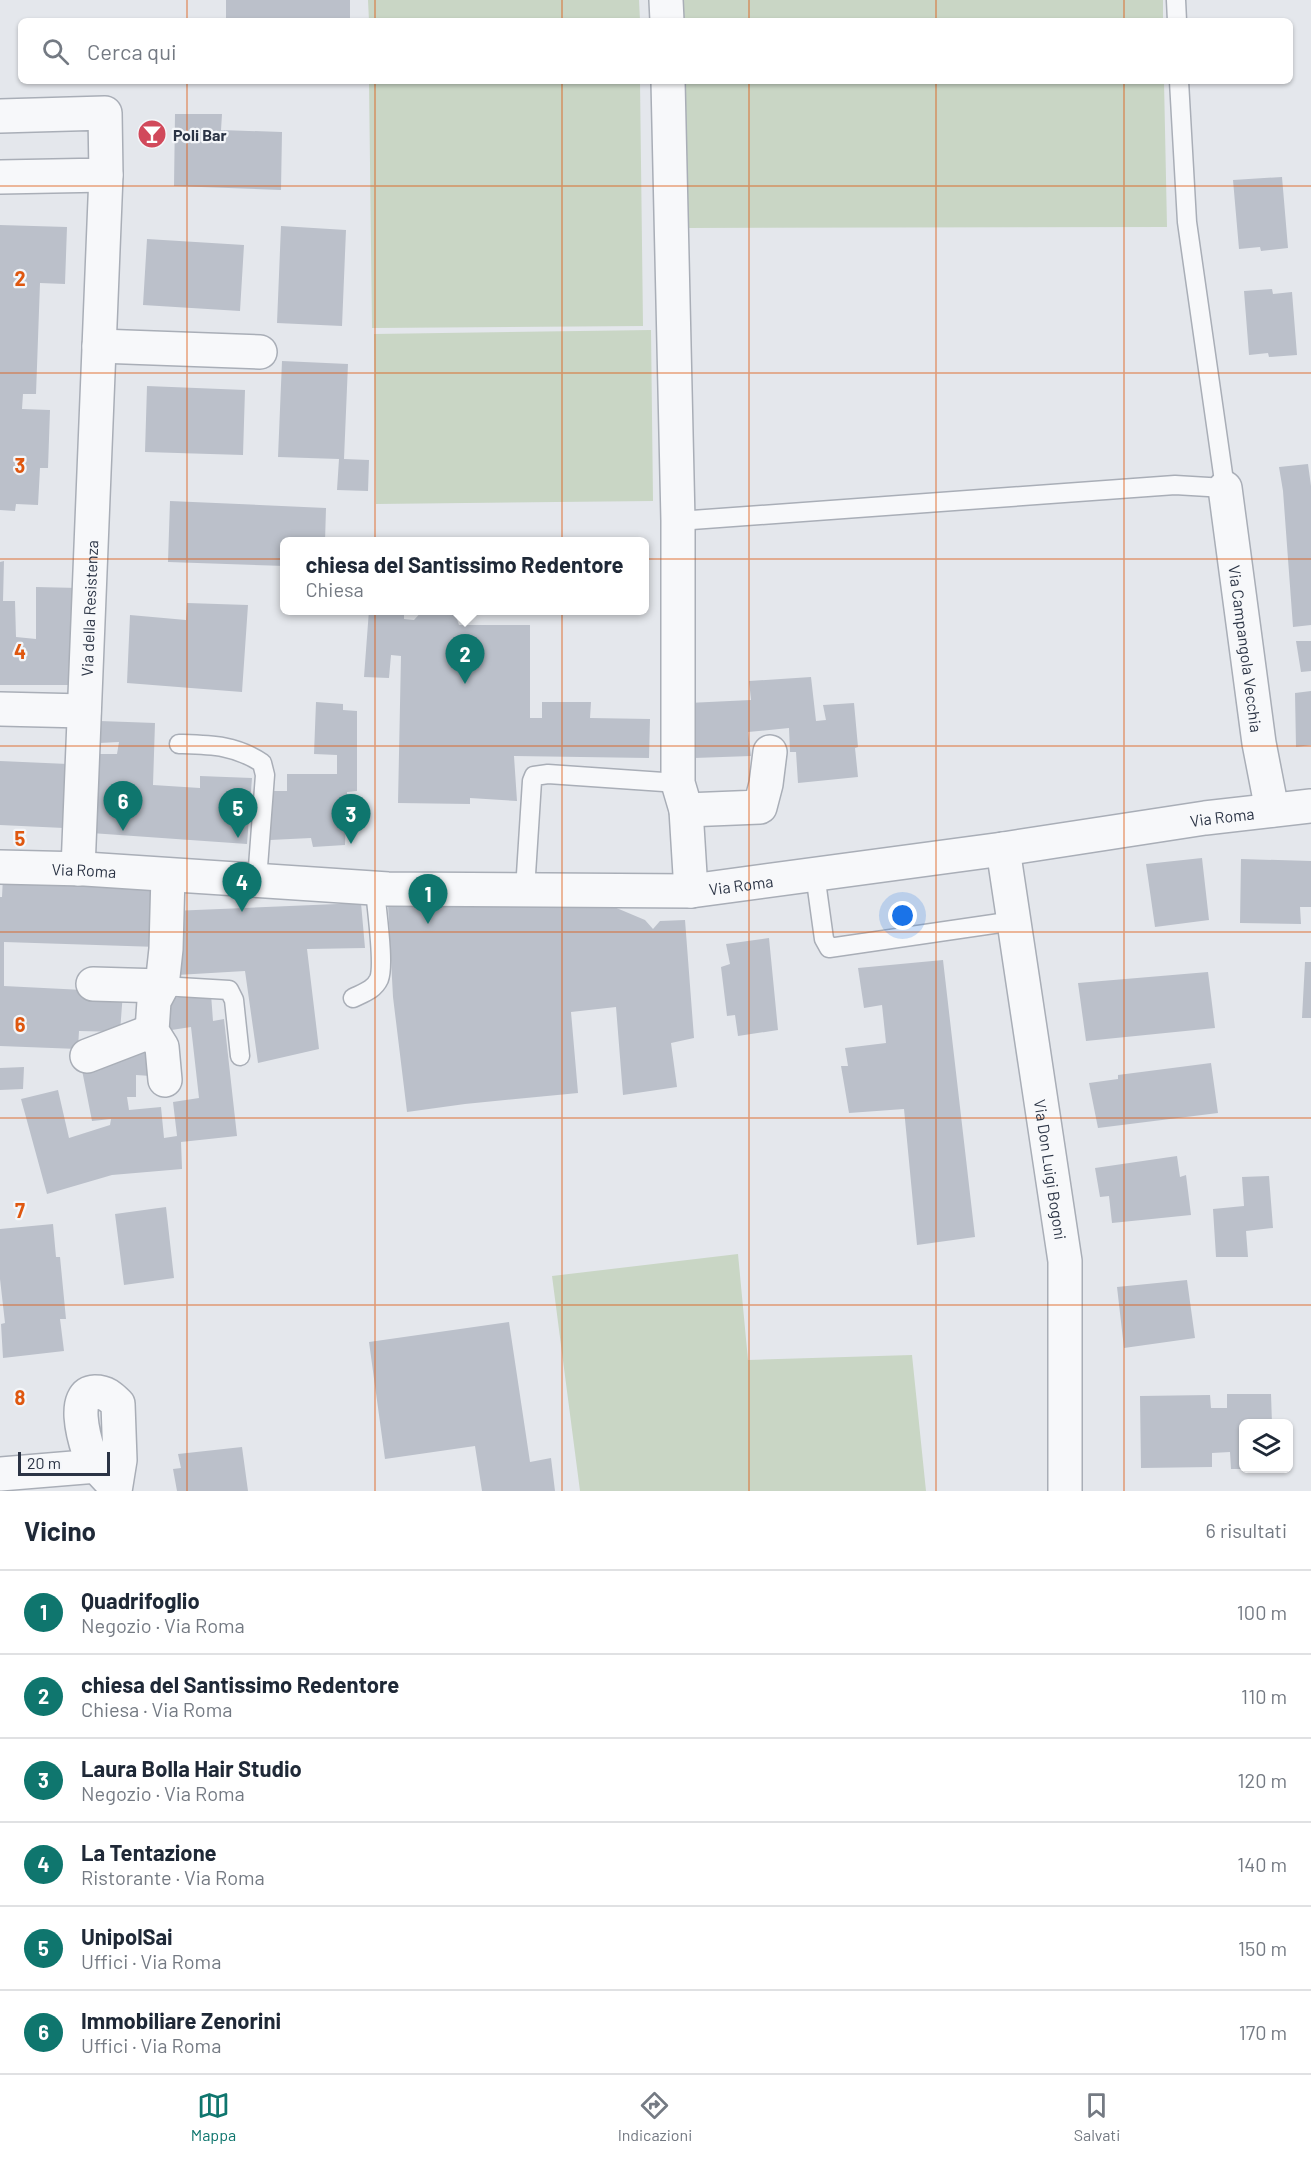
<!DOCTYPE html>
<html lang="it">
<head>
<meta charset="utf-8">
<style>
  body { margin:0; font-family:Barlow,sans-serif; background:#f6f6f7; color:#1f2937 }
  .controls { position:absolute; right:18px; bottom:18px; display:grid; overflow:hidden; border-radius:9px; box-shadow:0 2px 4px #0004 }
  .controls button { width:54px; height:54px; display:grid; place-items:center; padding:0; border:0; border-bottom:2px solid #e0e1e3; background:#fff; color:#1f2937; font:30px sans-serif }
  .scale { position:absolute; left:18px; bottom:15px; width:92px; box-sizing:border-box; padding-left:6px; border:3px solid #2b3445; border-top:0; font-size:16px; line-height:21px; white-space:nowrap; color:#2b3445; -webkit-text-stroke:4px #f4f6f9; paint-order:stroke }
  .you { position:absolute; left:903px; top:916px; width:21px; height:21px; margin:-15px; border:4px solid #fff; border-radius:50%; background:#1a73e8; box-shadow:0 0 0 9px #1a73e833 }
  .badge { display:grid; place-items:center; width:39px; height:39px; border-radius:50%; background:#0f766e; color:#fff; font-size:20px; font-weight:700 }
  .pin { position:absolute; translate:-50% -50px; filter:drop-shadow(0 2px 3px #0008) }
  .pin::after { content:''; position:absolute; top:32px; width:21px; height:18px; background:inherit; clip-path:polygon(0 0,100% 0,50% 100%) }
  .popup { position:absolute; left:280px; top:537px; width:369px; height:78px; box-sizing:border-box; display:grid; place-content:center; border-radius:9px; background:#fff; filter:drop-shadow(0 2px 4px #0005); font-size:20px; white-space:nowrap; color:#747a83 }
  .popup b { font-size:22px; color:#1f2937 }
  .popup::after { content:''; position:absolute; left:50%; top:100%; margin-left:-12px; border:12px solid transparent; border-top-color:#fff }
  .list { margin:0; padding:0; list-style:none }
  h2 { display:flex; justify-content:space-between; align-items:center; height:78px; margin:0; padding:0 24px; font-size:26px }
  h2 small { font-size:20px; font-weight:400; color:#747a83 }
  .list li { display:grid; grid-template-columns:39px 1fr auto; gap:18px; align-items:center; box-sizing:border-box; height:84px; padding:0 24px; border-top:2px solid #e0e1e3 }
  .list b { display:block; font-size:22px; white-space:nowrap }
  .list p { margin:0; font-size:20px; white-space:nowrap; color:#747a83 }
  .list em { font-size:20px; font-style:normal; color:#747a83 }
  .icon { flex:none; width:33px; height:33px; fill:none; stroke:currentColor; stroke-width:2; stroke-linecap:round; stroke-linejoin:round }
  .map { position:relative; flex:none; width:1311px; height:1491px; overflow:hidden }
  .search { position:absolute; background:#fff; box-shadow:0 2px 4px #0004; left:18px; right:18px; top:18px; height:66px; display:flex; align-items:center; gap:15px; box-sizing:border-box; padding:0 21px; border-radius:9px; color:#747a83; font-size:22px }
  .sheet { height:582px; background:#fff }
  nav { display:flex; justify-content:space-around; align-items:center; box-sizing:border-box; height:84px; border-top:2px solid #e0e1e3; background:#fff; font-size:16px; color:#747a83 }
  nav a { display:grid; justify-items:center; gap:3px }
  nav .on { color:#0f766e }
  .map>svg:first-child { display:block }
  .green { fill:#c9d6c5 }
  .building { fill:#bbc0ca }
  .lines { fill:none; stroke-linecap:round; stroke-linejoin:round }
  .lane-casing { stroke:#a9aeb7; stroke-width:21 }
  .street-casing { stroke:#a9aeb7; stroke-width:36 }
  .lane { stroke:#f7f8fa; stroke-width:18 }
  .street { stroke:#f7f8fa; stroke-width:33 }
  .grid { fill:none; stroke:#df570f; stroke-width:1.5; stroke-opacity:0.55 }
  .labels { text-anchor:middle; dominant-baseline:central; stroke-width:4.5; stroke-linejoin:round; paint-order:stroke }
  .poi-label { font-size:16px; font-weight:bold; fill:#2b3445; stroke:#f4f6f9; text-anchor:start }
  .street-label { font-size:16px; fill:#2b3445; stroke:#f4f6f9 }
  .grid-label { font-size:20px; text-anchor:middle; font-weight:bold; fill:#df570f; stroke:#f4f6f9; stroke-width:4.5; stroke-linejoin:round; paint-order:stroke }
</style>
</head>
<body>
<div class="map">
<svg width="1311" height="1491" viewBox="0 0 1311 1491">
  <rect width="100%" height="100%" fill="#e4e7ec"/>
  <path class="green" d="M368,0H639L640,21H369Z
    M682,0H1163V21H682Z
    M369,81H640L643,326L372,328Z
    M683,81H1164L1167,227L685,228Z
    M651,330L653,501L376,504L374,334Z
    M738,1254L748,1360L912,1355L926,1491H580L552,1276Z"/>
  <path class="building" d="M226,0H350V21H226Z
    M175,114H222L221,130L282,132L281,190L174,186Z
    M1282,177L1288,248L1261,251L1260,247L1239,249L1233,180Z
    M0,225L67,227L65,284L40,283L36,394H23L22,409L50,410L48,468H40L38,505L16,504L15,511L0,510Z
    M281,226L346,230L342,326L277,323Z
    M147,239L244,245L240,311L143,305Z
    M1272,289L1273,294L1292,292L1297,355L1269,357L1268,353L1249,355L1244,291Z
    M282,361L348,364L344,459L369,460L368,491L337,490L339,459L278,457Z
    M147,386L245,390L243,455L145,452Z
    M1308,464L1311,486V625L1293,627L1283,491L1279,467Z
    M170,501L326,508L325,542H285V566L168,562Z
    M4,561L3,601H15L16,637L36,639V587L79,588L76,685H0V562Z
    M187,603L248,605L242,692L127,683L130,615L186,620Z
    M369,610H404V619L414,620L423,610H452L456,616L459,625H530V718H542V702H591L590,718L650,719L649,758L514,756L517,801L470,798V804L398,803L401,656L391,655L389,678L364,677Z
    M1296,641H1311V671L1301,672Z
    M811,677L816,721L826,720L823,705L854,703L858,747L855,748L858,777L798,783L796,752H790L789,728L748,732L751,756L694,758L688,703L751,700L749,681Z
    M1311,691V745L1296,747L1295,693Z
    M316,702L343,704V710L357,711V791L347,792L345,845L313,847L311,838L270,840V791H287V774H337V755L314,754Z
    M100,721L155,723L153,785L200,788V776L252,778L247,844L91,833L94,754H117L119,742L99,743Z
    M0,761L68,764L64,828L0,825Z
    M1202,858L1209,920L1155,927L1146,864Z
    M1241,859L1311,861V907H1300L1301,924L1240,923Z
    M3,877L157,883L158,947L4,942V986L123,992L120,1032L79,1031L78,1049L0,1046V897H2Z
    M361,903L365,948L307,949L319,1049L258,1063L245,971L177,975L172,911Z
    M388,904H607L645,920L653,929L660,921L685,920L694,1038L671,1043L677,1087L623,1095L616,1007L571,1012L578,1093L465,1104L407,1112L393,997Z
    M769,938L778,1030L738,1036L735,1015L727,1016L721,967L730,964L726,944Z
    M943,960L975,1237L917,1245L904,1109L849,1113L841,1066H848L845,1048L886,1043L882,1005L864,1008L858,968Z
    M1305,962H1311V1018H1302Z
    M1208,972L1215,1028L1086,1041L1078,983Z
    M211,994L213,1021L224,1019L237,1136L181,1142L182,1169L112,1175L47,1194L21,1099L58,1090L69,1138L110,1125L111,1119L92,1121L81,1065L151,1046V1076L136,1075V1097H127L129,1110L161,1107L164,1138L177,1136L173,1102L199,1098L191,1027L165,1031L160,999Z
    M1211,1063L1218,1113L1098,1128L1089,1083L1118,1079V1075Z
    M24,1067L23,1089L0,1090V1068Z
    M1177,1156L1180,1177L1186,1175L1191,1215L1112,1223L1109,1196L1100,1197L1095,1168Z
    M1269,1176L1273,1228L1246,1231L1248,1257H1216L1213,1209L1244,1206L1242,1177Z
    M166,1207L174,1278L124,1285L115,1214Z
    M53,1224L56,1257H60L66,1319H60L64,1351L3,1358L1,1324L5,1323L0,1279V1229Z
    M1187,1280L1195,1338L1124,1348L1117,1287Z
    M509,1322L530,1462L551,1458L555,1491H482L475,1446L385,1459L369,1342Z
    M1227,1394H1271L1272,1424H1244V1469H1231L1230,1452L1212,1453V1467L1141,1468L1140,1396L1210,1395L1211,1408H1227Z
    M242,1447L248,1491H177L173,1469L181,1468L178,1454Z"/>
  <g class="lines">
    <g class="lane-casing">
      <path id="lane" d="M1176,0L1177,21
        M678,521L1175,485L1225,488L1187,222L1179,81
        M179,744C211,745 235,745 262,763L265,775L257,880
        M815,874L824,939L829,948L1014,921
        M525,890L532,781L534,776L548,774L678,783
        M162,986L229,990L234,1000L240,1056
        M353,998C363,993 374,990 379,979C385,964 376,907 375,888"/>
    </g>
    <g class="street-casing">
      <g id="street">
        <path d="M666,0L667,21"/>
        <path d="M668,81L678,521V783L686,810L691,891"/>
        <path d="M0,116L105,113L106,175L0,177"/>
        <path d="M99,346L260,352"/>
        <path id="s1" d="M1225,488L1259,743L1272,810"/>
        <path d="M0,709L84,711"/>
        <path d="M686,810L760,807L766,784L770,752"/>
        <path id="s2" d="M1003,849L1065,1261V1491"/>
        <path id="s3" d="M0,867L85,869L388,889L691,891L1003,849L1205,818L1311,806"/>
        <path id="s4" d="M78,869L106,175"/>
        <path d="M93,984L162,986"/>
        <path d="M87,1056L152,1031"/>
        <path d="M165,1080L162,1047L152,1031L154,1001L162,986L166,949L168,875"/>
        <path d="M0,1474L97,1466"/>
        <path d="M115,1486C106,1476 94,1466 89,1453C84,1438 71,1393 95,1392C106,1392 111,1397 118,1404L120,1460L115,1491"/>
      </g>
    </g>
    <use href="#lane" class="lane"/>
    <use href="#street" class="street"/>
  </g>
  <path class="grid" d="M187,0V21M375,0V21M562,0V21M749,0V21M936,0V21M1124,0V21M187,81V1491M375,81V1491M562,81V1491M749,81V1491M936,81V1491M1124,81V1491M0,186H1311M0,373H1311M0,559H1311M0,746H1311M0,932H1311M0,1118H1311M0,1305H1311"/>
  <defs>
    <g id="bar-disc" transform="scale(1.5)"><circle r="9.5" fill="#d1495b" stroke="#f4f6f9"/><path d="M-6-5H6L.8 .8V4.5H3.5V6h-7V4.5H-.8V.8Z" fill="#fff"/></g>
  </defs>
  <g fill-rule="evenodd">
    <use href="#bar-disc" x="152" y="134"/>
  </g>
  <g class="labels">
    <g class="poi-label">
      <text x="173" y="134">Poli Bar</text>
    </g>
    <g class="street-label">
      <text stroke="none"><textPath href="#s4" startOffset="261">Via della Resistenza</textPath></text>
      <text stroke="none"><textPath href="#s1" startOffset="162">Via Campangola Vecchia</textPath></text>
      <text stroke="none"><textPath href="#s3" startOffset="1228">Via Roma</textPath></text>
      <text stroke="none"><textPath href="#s3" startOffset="84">Via Roma</textPath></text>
      <text stroke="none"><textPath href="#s3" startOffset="742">Via Roma</textPath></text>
      <text stroke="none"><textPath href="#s2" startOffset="324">Via Don Luigi Bogoni</textPath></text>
    </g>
  </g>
  <g class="grid-label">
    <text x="20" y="286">2</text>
    <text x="20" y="473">3</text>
    <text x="20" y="659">4</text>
    <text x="20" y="846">5</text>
    <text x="20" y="1032">6</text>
    <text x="20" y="1218">7</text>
    <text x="20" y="1405">8</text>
  </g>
</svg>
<div class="controls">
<button><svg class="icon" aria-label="layers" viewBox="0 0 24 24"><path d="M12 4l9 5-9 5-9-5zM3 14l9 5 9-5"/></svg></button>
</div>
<div class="scale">20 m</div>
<div class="you"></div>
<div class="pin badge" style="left:428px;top:924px">1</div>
<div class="pin badge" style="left:465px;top:684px">2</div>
<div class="popup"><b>chiesa del Santissimo Redentore</b>Chiesa</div>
<div class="pin badge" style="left:351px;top:844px">3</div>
<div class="pin badge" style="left:242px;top:912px">4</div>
<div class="pin badge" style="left:238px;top:838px">5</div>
<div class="pin badge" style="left:123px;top:831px">6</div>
<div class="search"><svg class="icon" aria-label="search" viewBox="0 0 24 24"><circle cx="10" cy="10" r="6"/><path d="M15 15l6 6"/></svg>Cerca qui</div>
</div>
<section class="sheet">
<h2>Vicino<small>6 risultati</small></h2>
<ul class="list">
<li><span class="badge">1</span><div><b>Quadrifoglio</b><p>Negozio · Via Roma</p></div><em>100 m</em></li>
<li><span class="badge">2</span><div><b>chiesa del Santissimo Redentore</b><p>Chiesa · Via Roma</p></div><em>110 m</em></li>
<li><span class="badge">3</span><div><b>Laura Bolla Hair Studio</b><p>Negozio · Via Roma</p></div><em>120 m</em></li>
<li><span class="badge">4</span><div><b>La Tentazione</b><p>Ristorante · Via Roma</p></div><em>140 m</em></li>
<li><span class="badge">5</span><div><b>UnipolSai</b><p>Uffici · Via Roma</p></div><em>150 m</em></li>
<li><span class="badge">6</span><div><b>Immobiliare Zenorini</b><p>Uffici · Via Roma</p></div><em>170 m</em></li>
</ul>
</section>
<nav>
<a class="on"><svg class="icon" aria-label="map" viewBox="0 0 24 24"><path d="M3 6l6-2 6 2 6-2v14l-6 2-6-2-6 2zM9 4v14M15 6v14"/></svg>Mappa</a>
<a><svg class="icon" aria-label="directions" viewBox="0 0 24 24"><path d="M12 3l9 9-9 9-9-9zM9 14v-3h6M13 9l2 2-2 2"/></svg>Indicazioni</a>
<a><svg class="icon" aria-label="saved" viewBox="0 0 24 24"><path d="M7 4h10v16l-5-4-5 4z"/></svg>Salvati</a>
</nav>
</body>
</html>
